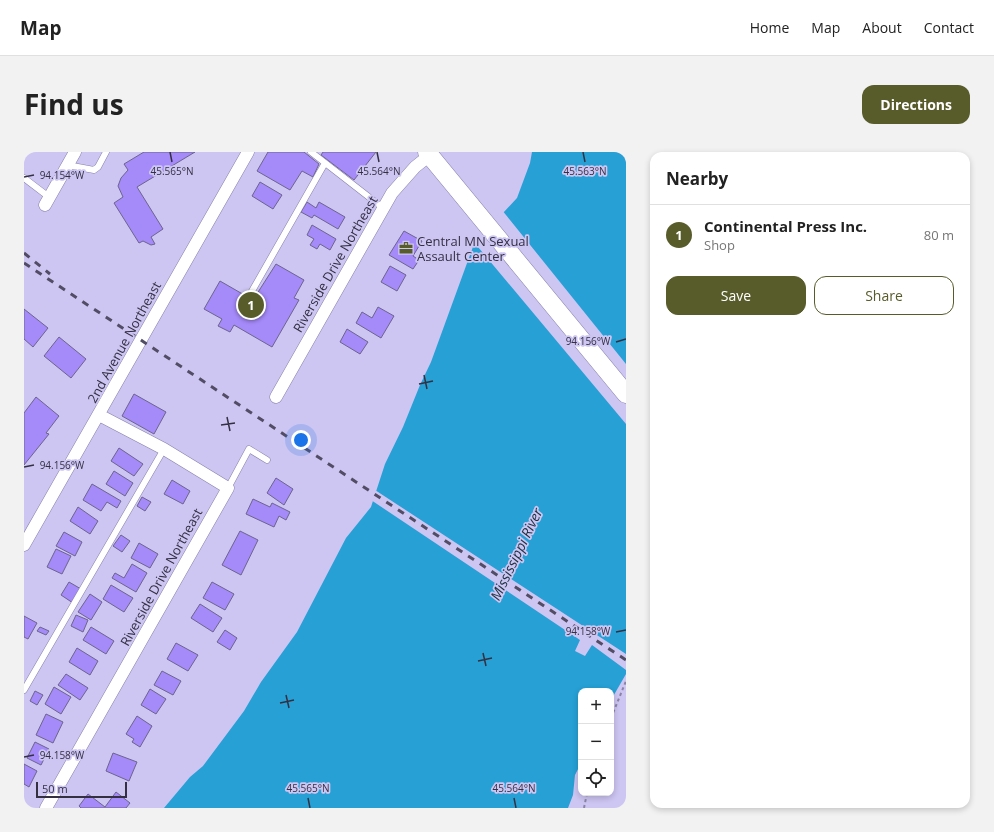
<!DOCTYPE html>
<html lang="en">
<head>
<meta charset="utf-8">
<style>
  body { margin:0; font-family:"Open Sans",sans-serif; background:#f2f2f2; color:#222 }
  .controls { position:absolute; right:12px; bottom:12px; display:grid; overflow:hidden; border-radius:8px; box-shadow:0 2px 6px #0003 }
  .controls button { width:36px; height:36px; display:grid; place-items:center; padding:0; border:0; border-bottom:1px solid #e0e0e0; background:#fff; color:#222; font:20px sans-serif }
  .scale { position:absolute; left:12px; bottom:10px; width:91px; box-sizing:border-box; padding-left:4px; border:2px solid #343042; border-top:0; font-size:11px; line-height:14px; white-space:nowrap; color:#343042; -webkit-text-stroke:3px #cdc5f2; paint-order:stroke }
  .you { position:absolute; left:277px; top:288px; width:14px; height:14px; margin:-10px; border:3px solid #fff; border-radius:50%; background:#1a73e8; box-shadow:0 0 0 6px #1a73e833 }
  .badge { display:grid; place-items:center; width:26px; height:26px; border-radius:50%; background:#585c2a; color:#fff; font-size:13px; font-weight:700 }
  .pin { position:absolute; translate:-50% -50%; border:2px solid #fff; box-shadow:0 1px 4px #0006 }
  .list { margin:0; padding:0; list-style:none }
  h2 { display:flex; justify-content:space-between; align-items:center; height:52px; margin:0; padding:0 16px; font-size:17px }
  h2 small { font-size:13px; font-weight:400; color:#767676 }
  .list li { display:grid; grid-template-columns:26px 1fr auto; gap:12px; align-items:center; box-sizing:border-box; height:60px; padding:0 16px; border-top:1px solid #e0e0e0 }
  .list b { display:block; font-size:15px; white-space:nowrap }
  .list p { margin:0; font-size:13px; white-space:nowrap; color:#767676 }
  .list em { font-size:13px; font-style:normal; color:#767676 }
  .actions { display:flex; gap:8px; padding:12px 16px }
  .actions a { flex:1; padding:9px 0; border:1px solid #585c2a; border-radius:12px; text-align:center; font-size:14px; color:#585c2a }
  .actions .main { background:#585c2a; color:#fff }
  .icon { flex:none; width:22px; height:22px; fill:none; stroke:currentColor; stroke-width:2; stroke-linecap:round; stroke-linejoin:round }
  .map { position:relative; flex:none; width:602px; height:656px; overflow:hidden; border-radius:12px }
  header { display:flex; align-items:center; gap:24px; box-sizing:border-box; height:56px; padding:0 20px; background:#fff; border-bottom:1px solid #e0e0e0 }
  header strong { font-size:19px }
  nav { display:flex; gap:22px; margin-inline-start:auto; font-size:14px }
  .intro { display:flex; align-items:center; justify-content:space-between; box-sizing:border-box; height:96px; padding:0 24px }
  h1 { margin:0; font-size:28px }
  .button { padding:10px 18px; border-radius:12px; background:#585c2a; color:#fff; font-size:14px; font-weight:700 }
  main { display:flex; gap:24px; padding:0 24px }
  aside { flex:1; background:#fff; border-radius:12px; box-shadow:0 2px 6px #0003 }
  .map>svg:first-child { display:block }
  .water { fill:#26a0d5 }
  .pier { fill:#cdc5f2 }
  .building { fill:#a58af9; stroke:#6c648c }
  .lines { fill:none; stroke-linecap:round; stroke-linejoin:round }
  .service-casing { stroke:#8880aa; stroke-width:7 }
  .minor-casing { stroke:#8880aa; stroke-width:13 }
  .secondary-casing { stroke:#8880aa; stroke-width:19 }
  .path { stroke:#8b84a6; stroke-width:2; stroke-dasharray:3 3; stroke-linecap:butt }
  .service { stroke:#fff; stroke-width:6 }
  .minor { stroke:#fff; stroke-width:12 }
  .secondary { stroke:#fff; stroke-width:18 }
  .rail { stroke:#524d64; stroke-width:3; stroke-dasharray:7 7; stroke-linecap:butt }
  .ticks { fill:none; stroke:#343042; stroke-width:1.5 }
  .labels { text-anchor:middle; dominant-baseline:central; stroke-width:3.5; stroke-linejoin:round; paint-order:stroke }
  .poi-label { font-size:13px; fill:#343042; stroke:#cdc5f2; text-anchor:start }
  .street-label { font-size:13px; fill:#343042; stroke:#cdc5f2 }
  .water-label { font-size:14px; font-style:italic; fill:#1a323f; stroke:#cdc5f2 }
  .ticks-label { font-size:10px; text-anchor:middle; fill:#343042; stroke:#cdc5f2; stroke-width:3.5; stroke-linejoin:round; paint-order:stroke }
</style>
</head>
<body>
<header>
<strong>Map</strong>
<nav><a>Home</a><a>Map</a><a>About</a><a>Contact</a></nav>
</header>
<div class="intro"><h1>Find us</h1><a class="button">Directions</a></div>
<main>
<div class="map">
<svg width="602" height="656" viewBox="0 0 602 656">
  <rect width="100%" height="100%" fill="#cdc5f2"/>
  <path class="water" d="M508,0H602V522L587,548V539H557V611L551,623L549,643L544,656H140L166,625L179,614L220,559L237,530L273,480L322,386L347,355L361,312L379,275L396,233L407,210L450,92L493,46L506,11Z"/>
  <path class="pier" d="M478,58L602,212V272L449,89Z
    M351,338L602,502V518L568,493L561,504L551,499L556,488L347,348Z"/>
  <path class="building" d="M120,0H171L113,35L139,77L127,85L131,92L127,93L119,89L115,91L90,51L99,45L94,34L97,26L104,18L100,12Z
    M244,0H280L295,12L289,25L278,19L266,38L233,19Z
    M299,0H352L330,28L297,3Z
    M236,30L258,43L249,57L228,44Z
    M283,50L292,56L295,50L321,65L314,77L290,63L288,66L277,60Z
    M288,73L312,87L306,98L296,92L293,97L286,93L290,87L283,83Z
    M380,79L398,89L389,104L395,108L389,117L365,103Z
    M252,112L280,128L270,146L275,148L248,195L210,173L206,180L194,174L198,167L180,157L196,129L229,148Z
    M366,114L382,123L373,139L357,130Z
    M354,155L370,164L357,186L332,171L338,160L348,166Z
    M0,157L24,176L9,195L0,187Z
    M323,177L344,190L336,202L316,190Z
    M35,185L62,207L47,226L20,204Z
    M110,242L142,260L130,282L98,264Z
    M12,245L35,264L22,281L25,282L0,313V261Z
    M95,296L119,312L110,324L87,309Z
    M90,319L109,331L101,344L82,332Z
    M252,326L269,337L260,353L243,341Z
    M148,328L166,339L159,352L140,342Z
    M68,332L97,349L93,356L83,350L77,359L59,348Z
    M118,345L127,350L121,359L113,354Z
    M229,347L246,355L248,351L266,360L262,368L255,364L250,375L222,362Z
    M54,355L74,369L66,382L46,369Z
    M216,379L234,388L217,423L198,413Z
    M40,380L58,390L51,404L32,394Z
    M97,383L106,389L98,400L89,394Z
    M115,391L134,402L126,416L107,406Z
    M32,397L47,404L38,422L23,415Z
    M108,412L123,421L112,440L88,426L91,421L100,426Z
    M45,430L57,437L49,451L37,443Z
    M188,430L210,442L201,458L179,446Z
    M87,433L109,446L100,460L79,447Z
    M66,442L78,450L67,468L54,460Z
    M176,452L198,466L189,480L167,466Z
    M52,463L64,468L59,480L47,474Z
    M0,464L13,471L4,487L0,485Z
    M16,475L25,479L22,483L13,479Z
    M67,475L90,489L82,502L59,488Z
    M201,478L213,486L206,498L193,490Z
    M152,491L174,503L164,519L143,507Z
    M53,496L74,509L66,523L45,510Z
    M138,519L157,529L149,543L130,533Z
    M42,522L64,536L56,548L34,533Z
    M30,535L47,545L37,562L21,552Z
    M126,537L142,547L132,562L117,553Z
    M11,539L19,543L13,553L6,549Z
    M22,562L39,570L29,591L12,583Z
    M113,564L128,574L116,595L108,590L110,587L102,582Z
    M11,590L25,597L17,613L3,606Z
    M89,601L113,610L105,629L82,619Z
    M0,612L13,619L5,635L0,632Z
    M92,640L106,651L102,656H57L55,654L64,642L81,655Z"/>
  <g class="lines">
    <g class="service-casing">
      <path id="service" d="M287,0L359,56
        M43,13L70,18L74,15L82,0
        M0,26L25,45
        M228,139L301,11
        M204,336L225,297L243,308
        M0,538L140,297"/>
    </g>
    <g class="minor-casing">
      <path id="minor" d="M21,53L51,0
        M252,245L368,41L391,15L406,3
        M0,393L224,0
        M22,656L204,336L140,297L75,263"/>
    </g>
    <g class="secondary-casing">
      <path id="secondary" d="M403,0L602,242"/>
    </g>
    <path class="path" d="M587,566L602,529
      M560,656L563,641"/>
    <use href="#service" class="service"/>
    <use href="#minor" class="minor"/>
    <use href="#secondary" class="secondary"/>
    <path class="rail" d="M0,101L26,122
      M0,111L602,508"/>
  </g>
  <path class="ticks" d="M146,0L148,10M353,0L355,10M559,0L561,10M0,25L10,23M592,190L602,187M400,223L403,237M395,232L409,229M203,265L206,279M197,273L211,271M0,315L10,313M592,480L602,478M459,501L462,514M454,509L468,506M262,543L265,556M256,551L270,548M0,605L10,603M284,646L286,656M490,646L492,656"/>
  <defs>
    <g id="office-bare" transform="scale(1.08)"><path d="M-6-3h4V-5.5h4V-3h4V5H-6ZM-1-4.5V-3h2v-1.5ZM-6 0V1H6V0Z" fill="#585c2a" stroke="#cdc5f2" stroke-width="2.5" paint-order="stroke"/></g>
  </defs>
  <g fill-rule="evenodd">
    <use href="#office-bare" x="382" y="96"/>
  </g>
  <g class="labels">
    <g class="poi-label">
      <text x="393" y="89">Central MN Sexual<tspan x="393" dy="15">Assault Center</tspan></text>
    </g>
    <g class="street-label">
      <text transform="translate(311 112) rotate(-60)">Riverside Drive Northeast</text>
      <text transform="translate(100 190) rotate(-61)">2nd Avenue Northeast</text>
      <text transform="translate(137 425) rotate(-61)">Riverside Drive Northeast</text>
    </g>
    <g class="water-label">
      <text transform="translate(492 402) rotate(-64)">Mississippi River</text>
    </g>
  </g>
  <g class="ticks-label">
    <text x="148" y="23">45.565°N</text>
    <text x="355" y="23">45.564°N</text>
    <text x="561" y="23">45.563°N</text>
    <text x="38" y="27">94.154°W</text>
    <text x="564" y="193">94.156°W</text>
    <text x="38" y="317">94.156°W</text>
    <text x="564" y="483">94.158°W</text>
    <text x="38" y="607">94.158°W</text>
    <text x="284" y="640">45.565°N</text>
    <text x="490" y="640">45.564°N</text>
  </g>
</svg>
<div class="controls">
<button>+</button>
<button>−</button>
<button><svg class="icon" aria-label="locate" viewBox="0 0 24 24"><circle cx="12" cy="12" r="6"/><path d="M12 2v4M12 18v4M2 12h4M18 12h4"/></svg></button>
</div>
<div class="scale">50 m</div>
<div class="you"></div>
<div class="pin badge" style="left:227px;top:153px">1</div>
</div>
<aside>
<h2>Nearby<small></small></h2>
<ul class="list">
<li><span class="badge">1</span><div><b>Continental Press Inc.</b><p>Shop</p></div><em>80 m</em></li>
</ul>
<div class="actions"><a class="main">Save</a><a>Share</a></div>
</aside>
</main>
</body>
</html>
